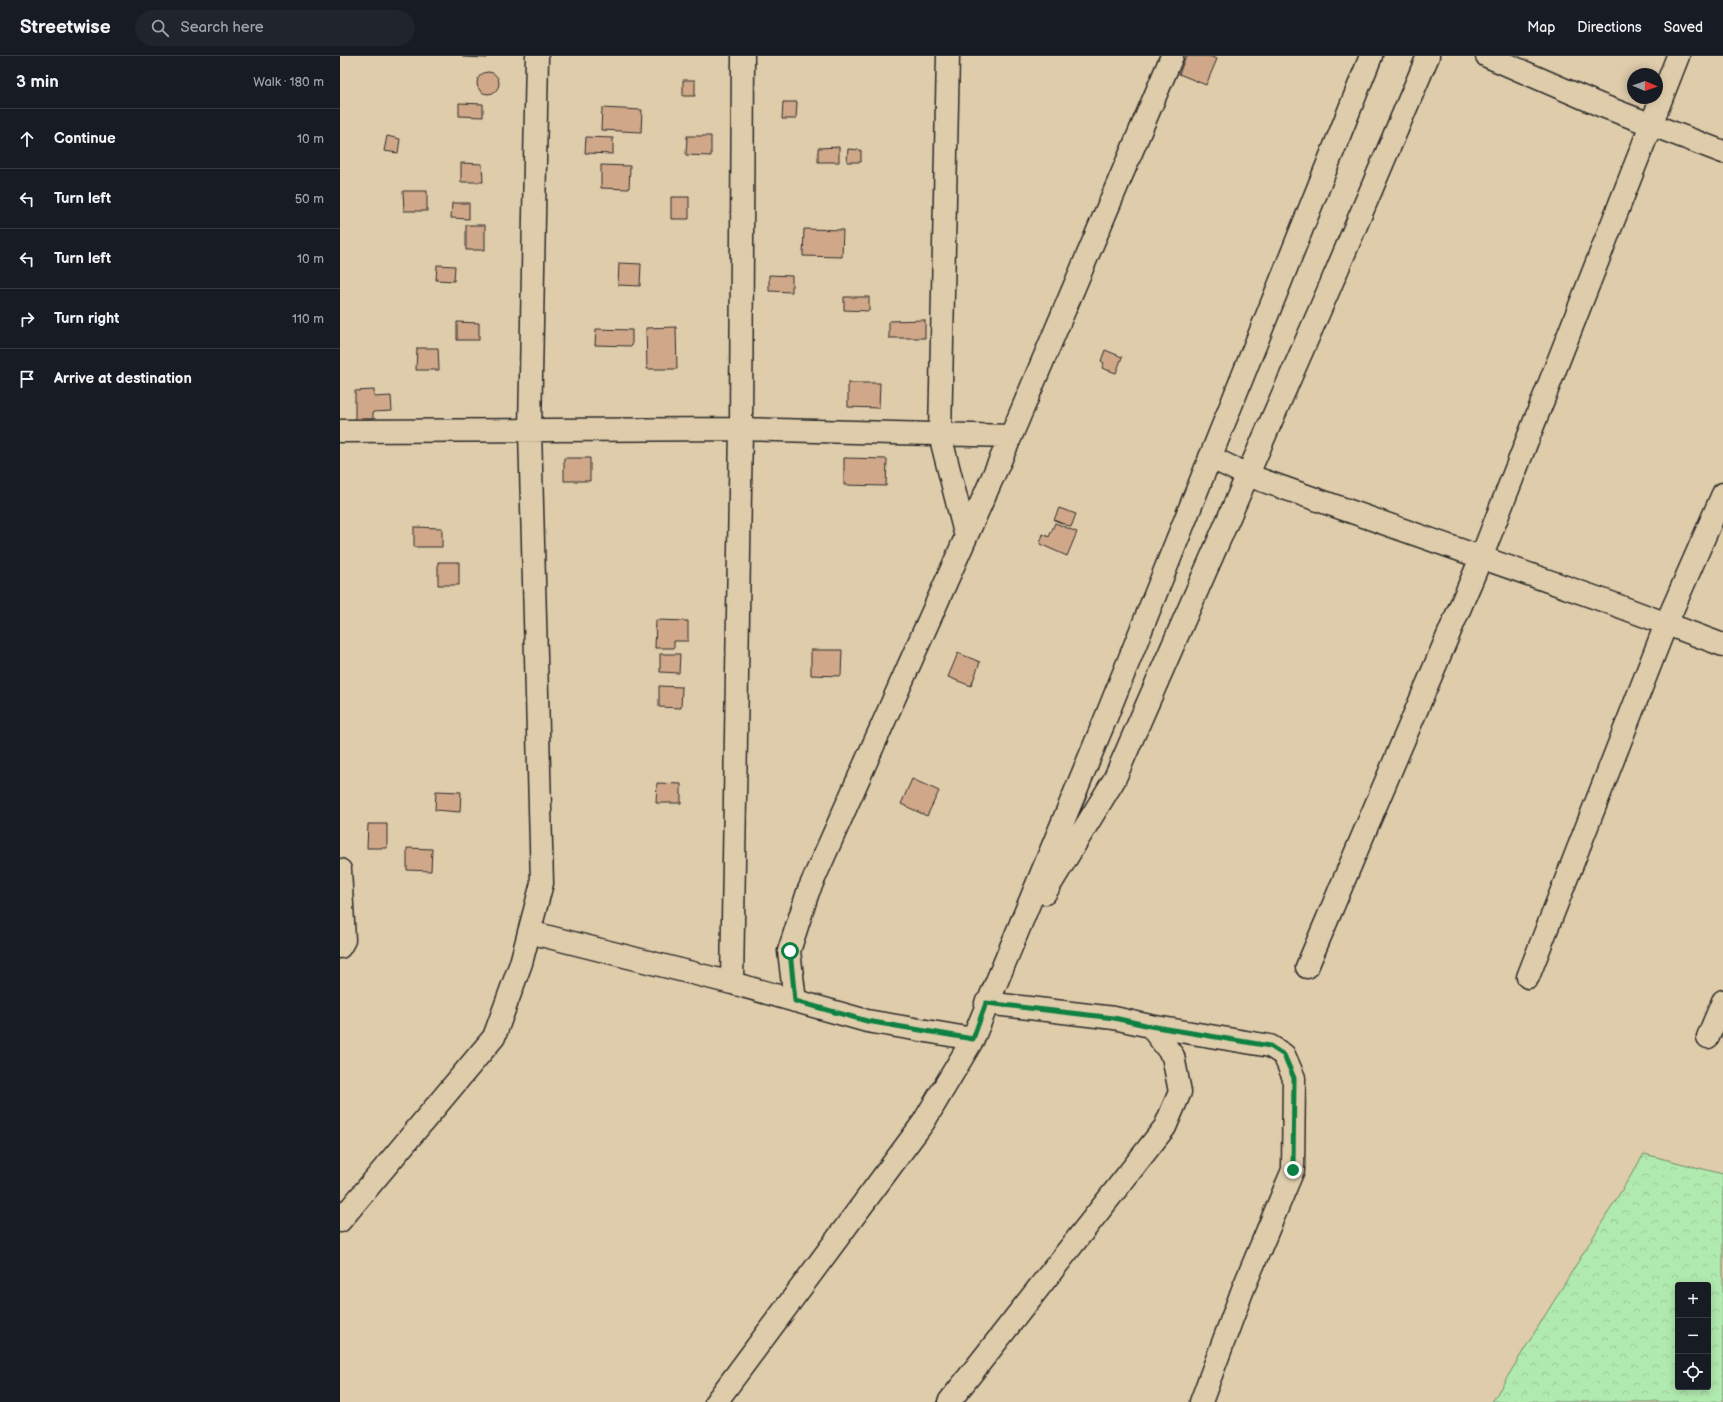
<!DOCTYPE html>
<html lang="en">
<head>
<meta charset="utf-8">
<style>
  body { margin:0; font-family:"Balsamiq Sans",sans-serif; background:#20242c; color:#f1f3f6 }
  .controls { position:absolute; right:12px; bottom:12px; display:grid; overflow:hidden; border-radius:4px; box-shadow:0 2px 10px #0003 }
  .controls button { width:36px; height:36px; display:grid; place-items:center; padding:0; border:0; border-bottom:1px solid #363941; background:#171b24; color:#f1f3f6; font:20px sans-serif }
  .compass { position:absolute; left:1287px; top:12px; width:36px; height:36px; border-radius:50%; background:#171b24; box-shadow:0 2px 10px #0003; rotate:92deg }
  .stop { position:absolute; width:12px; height:12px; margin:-9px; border:3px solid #0b8043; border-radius:50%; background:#fff }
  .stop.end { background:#0b8043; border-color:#fff; box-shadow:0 1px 4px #0008 }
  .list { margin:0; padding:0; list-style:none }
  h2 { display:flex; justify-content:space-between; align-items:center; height:52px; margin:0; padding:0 16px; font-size:17px }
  h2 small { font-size:13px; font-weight:400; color:#9ea1a6 }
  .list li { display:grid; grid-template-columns:26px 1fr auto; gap:12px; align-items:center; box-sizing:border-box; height:60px; padding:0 16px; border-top:1px solid #363941 }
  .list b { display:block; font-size:15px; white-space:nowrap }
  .list em { font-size:13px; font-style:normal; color:#9ea1a6 }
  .icon { flex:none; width:22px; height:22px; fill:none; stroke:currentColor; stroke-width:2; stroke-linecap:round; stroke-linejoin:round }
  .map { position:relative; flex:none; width:1383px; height:1346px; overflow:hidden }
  header { display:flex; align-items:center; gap:24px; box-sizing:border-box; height:56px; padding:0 20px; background:#171b24; border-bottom:1px solid #363941 }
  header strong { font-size:19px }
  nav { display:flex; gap:22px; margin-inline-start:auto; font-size:14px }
  .search { width:280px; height:36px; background:#20242c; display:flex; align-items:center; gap:10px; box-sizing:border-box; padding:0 14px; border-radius:22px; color:#9ea1a6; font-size:15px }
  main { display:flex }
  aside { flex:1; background:#171b24 }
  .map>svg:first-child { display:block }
  .forest { fill:url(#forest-crowns); stroke:#6e8a6d; fill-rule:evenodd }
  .building { fill:#d0a889; stroke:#2b2b2b }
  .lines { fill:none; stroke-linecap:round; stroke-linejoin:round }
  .minor-casing { stroke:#2b2b2b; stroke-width:25 }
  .minor { stroke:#dfccaa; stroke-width:22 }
  .route { stroke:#0b8043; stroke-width:5 }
</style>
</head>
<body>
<header>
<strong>Streetwise</strong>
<div class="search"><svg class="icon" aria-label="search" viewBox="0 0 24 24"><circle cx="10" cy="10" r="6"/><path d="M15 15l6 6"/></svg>Search here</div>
<nav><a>Map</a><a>Directions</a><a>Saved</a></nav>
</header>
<main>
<aside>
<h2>3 min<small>Walk · 180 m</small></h2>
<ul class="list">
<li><svg class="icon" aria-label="ahead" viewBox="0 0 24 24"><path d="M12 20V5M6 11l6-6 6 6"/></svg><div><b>Continue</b></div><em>10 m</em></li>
<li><svg class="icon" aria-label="left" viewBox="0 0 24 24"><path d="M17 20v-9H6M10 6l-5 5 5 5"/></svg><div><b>Turn left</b></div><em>50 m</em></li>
<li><svg class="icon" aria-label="left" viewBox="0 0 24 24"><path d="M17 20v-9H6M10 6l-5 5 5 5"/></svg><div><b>Turn left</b></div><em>10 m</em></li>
<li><svg class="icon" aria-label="right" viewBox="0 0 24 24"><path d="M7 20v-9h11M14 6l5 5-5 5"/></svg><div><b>Turn right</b></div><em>110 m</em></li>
<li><svg class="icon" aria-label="arrive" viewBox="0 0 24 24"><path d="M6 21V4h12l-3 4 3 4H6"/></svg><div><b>Arrive at destination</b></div></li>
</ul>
</aside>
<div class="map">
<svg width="1383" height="1346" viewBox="0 0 1383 1346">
  <defs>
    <pattern id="forest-crowns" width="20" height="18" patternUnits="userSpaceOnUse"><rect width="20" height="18" fill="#b1eaaf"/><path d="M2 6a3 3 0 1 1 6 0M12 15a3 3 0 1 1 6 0" fill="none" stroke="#98c997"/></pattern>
  </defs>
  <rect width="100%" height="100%" fill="#dfccaa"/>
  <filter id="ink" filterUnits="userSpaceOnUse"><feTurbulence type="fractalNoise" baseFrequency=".025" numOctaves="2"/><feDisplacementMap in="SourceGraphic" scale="8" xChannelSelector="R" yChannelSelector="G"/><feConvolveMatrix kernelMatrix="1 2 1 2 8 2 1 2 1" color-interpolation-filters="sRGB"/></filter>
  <g filter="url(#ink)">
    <path class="forest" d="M1304,1098L1383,1118V1346H1152ZM1338,1229H1368V1331H1338Z"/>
    <path class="building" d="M123,0H147V2L123,1Z
      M846,0H869L877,3L866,29L839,18Z
      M137 27a11 11 0 1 1 22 0a11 11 0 1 1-22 0Z
      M343,24H355V40H343Z
      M443,46H457L456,63H442Z
      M119,47L143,48V61L119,60Z
      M262,52L302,54L301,76L261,74Z
      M47,80L60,83L58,97L44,95Z
      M347,80H371V100L346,99Z
      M246,81L273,82V98L245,97Z
      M499,91V106H478V92Z
      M508,93L521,94V106H507Z
      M121,107L142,108L143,126H121Z
      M261,109L290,110L289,133L261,132Z
      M63,135H87V155H64Z
      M331,141H349V163H331Z
      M112,147H129V163L111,162Z
      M126,169H145V194H126Z
      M464,173L503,174L502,201L463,200Z
      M279,207L301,208L300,230L278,229Z
      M97,209L115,210L114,225L96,224Z
      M429,219L452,220V236L429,235Z
      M504,241H529V255L504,254Z
      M585,264V282H549V265Z
      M117,266L139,267V284H117Z
      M336,271L337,313H307L306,272Z
      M256,273L292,274V290L255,289Z
      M77,292H98L99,314H76Z
      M765,294L782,301L776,317L762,312L764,307L761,305Z
      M508,327H540L539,352L508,351Z
      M34,334V341L51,340L52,355L33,356V364H15V335Z
      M224,402H250V425H224Z
      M504,402L547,403L546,430L504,429Z
      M719,452L736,458L731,471L714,464Z
      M715,467L737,476L727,500L700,488L703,478L709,481Z
      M74,471L102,472V491H74Z
      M98,506H119V529H98Z
      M316,564L348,565V585H334V592H315Z
      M471,594H502L501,620L471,619Z
      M618,597L640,606L631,630L608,621Z
      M320,598H340L339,617L320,616Z
      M319,630L342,631L341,652L319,651Z
      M572,723L599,735L587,760L561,748Z
      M317,727L341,728V747H316Z
      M96,735L121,736L120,756L95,754Z
      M28,768H47V792H27Z
      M67,792L92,793L91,815L67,814Z"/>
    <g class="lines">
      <g class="minor-casing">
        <path id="minor" d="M608,0L600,379L626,481
          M1147,0L1260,49L1383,96
          M0,375L401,373L671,380
          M870,401L907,419L1268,546L1383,589
          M0,814L4,884L0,891
          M705,837L774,724L989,233L1088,0
          M189,876L392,927L527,965L633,983
          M967,911L1141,502L1338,0
          M1188,921L1326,568L1383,438
          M392,927L401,373L403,0
          M455,945L449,895L468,836L671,380L832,0
          M646,947L774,962L810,970L930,990L944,999L954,1022L953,1114L903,1233L861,1346
          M1368,981L1383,945
          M0,1165L154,981L181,907L202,827L190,374L197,0
          M376,1346L583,1067L633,983L765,664L1031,0
          M609,1346L825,1071L840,1036L833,1000L810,970"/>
      </g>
      <use href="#minor" class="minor"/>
    </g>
  </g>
  <g class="lines" filter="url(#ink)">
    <path class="route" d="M450,895L455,945L527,965L633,983L646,947L774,962L810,970L930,990L944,999L954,1022L953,1114"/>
  </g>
</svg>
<div class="controls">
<button>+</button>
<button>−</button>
<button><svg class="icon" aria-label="locate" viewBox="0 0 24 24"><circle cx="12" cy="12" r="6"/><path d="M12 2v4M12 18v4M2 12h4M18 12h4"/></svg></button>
</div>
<svg class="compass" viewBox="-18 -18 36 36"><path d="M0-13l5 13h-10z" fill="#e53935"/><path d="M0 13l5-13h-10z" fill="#9ea1a6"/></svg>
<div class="stop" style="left:450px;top:895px"></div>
<div class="stop end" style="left:953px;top:1114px"></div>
</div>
</main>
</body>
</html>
